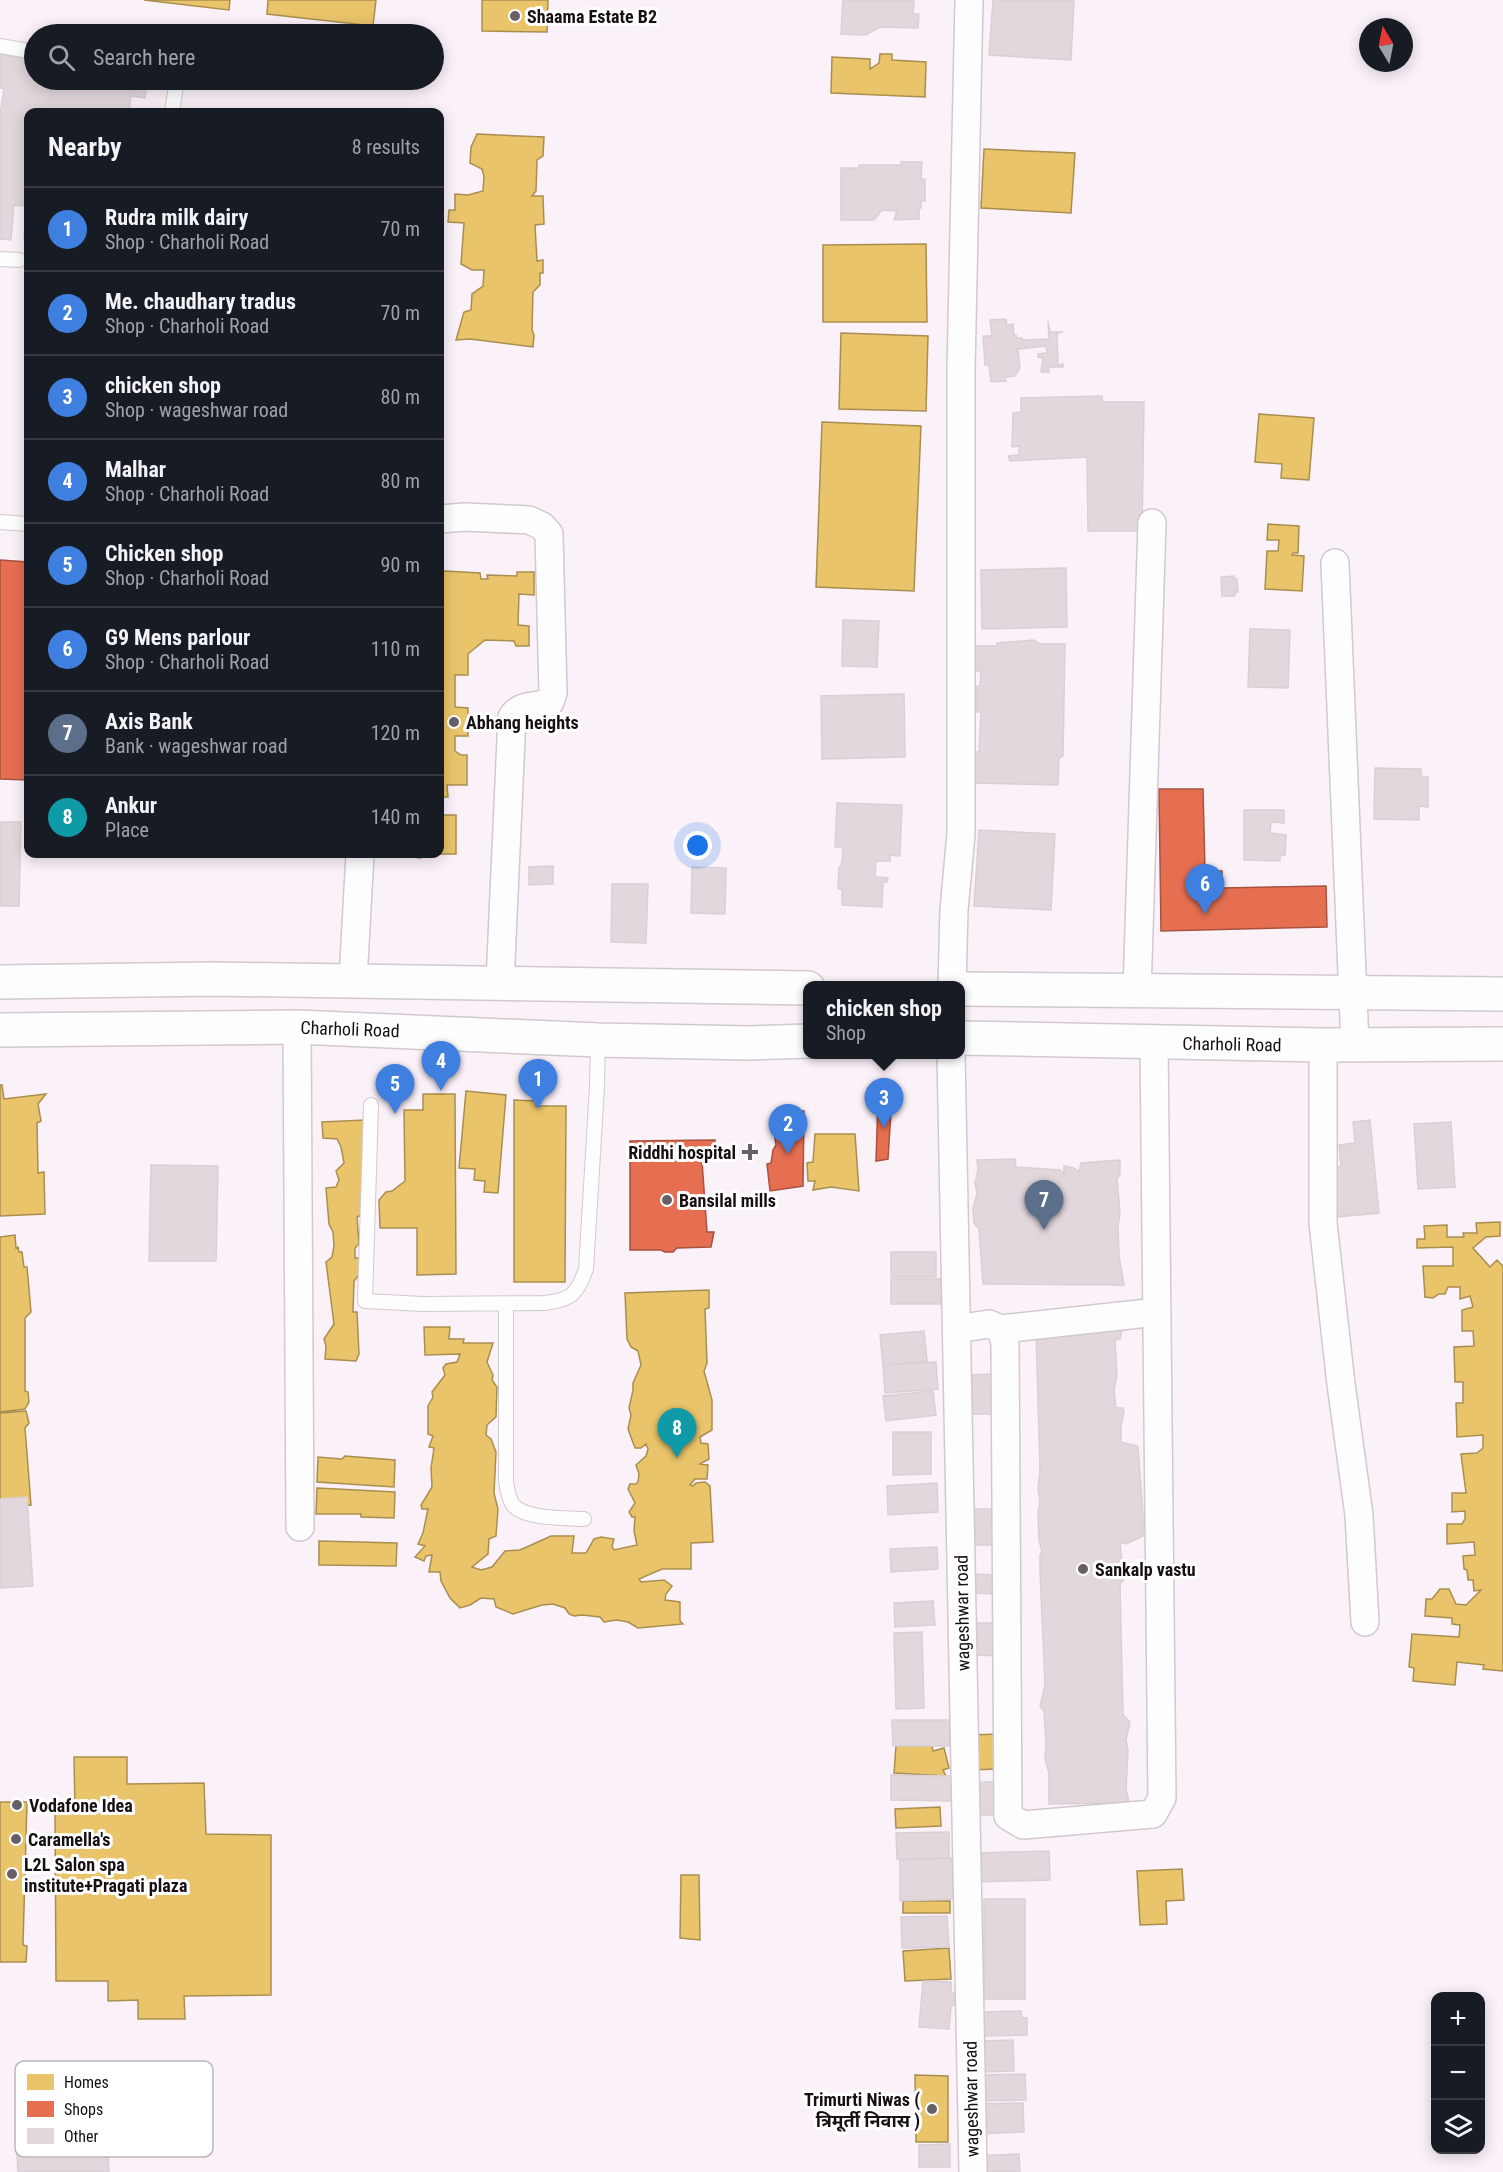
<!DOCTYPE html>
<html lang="en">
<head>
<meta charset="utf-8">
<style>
  body { margin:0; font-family:"Roboto Condensed","Noto Sans Devanagari",sans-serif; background:#20242c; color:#f1f3f6 }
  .controls { position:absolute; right:18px; bottom:18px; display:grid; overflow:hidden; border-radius:12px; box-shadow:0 3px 15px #0003 }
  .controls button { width:54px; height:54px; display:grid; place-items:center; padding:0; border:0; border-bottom:2px solid #363941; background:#171b24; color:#f1f3f6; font:30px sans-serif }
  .compass { position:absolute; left:1359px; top:18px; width:54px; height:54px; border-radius:50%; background:#171b24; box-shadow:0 3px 15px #0003; rotate:350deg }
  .you { position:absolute; left:698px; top:846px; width:21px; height:21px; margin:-15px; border:4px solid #fff; border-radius:50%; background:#1a73e8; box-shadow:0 0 0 9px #1a73e833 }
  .badge { display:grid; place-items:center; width:39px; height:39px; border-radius:50%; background:#2563eb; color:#fff; font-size:20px; font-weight:700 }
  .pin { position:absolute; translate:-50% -50px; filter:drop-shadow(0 2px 3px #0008) }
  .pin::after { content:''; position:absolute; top:32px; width:21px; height:18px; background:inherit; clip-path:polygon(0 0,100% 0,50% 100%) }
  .popup { position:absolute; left:803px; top:981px; width:162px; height:78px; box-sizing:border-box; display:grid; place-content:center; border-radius:12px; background:#171b24; filter:drop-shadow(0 2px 4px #0005); font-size:20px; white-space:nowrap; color:#9ea1a6 }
  .popup b { font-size:22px; color:#f1f3f6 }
  .popup::after { content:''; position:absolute; left:50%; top:100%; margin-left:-12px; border:12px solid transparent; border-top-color:#171b24 }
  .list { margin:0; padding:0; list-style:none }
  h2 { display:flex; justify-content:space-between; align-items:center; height:78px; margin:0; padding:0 24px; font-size:26px }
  h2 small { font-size:20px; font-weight:400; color:#9ea1a6 }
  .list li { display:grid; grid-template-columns:39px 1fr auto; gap:18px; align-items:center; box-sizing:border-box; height:84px; padding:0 24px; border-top:2px solid #363941 }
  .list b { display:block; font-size:22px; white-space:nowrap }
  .list p { margin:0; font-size:20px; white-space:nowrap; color:#9ea1a6 }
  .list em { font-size:20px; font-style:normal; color:#9ea1a6 }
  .icon { flex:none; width:33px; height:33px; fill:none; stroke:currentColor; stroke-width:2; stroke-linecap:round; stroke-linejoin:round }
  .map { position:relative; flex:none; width:1503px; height:2172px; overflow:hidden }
  .search { position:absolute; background:#171b24; box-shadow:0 3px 15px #0003; left:24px; top:24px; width:420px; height:66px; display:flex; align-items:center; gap:15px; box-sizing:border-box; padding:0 21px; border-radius:33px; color:#9ea1a6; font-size:22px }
  .panel { position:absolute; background:#171b24; box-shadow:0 3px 15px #0003; left:24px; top:108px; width:420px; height:750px; border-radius:12px }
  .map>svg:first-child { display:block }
  .homes { fill:#e9c46a; stroke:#aa8e50; stroke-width:1.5 }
  .shops { fill:#e76f51; stroke:#a8523f; stroke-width:1.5 }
  .building { fill:#e2d7dd; stroke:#d9d0d5; stroke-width:1.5 }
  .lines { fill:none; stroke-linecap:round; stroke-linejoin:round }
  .lane-casing { stroke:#d1c9cf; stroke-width:16 }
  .street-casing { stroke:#d1c9cf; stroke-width:30 }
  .secondary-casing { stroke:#d1c9cf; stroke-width:36 }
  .lane { stroke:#fefdfe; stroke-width:14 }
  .street { stroke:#fefdfe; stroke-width:27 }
  .secondary { stroke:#fefdfe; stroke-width:33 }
  .poi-dot { fill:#665f65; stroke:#fff; stroke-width:2 }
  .labels { text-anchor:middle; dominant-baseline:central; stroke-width:6; stroke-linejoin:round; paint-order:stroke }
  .poi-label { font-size:18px; font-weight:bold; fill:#161015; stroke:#fff; text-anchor:start }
  .street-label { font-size:18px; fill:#161015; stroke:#fff }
  .key { fill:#fff; stroke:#b9b7b9; stroke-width:1.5 }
  .key-label { font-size:16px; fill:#161015 }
</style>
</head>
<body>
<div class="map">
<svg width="1503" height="2172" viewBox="0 0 1503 2172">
  <rect width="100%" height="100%" fill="#fbf2f9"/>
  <path class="homes" d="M144,0H230L229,10Z
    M268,0H376L373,26L267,14Z
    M482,0H548L547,32L482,31Z
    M880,54H892V60L926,62L925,97L831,93L832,57L870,59V69L879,63Z
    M477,134L544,137L543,156L537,160L536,191L532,196H543L544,224L535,225L537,261L543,260V273H540V285L533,292L532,330L534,335L533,347L470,339L456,340L464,312L471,310L472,294L483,286L484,270H472L461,264L464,223L448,222L449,210H455V194L468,195L483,191L484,176L482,169L470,163L471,147Z
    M984,149L1075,153L1071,213L981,208Z
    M926,244L927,322H823V245Z
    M841,333L928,336L926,411L839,409Z
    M1259,414L1314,418L1309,480L1281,478L1282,464L1255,462Z
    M822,422L921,426L914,591L816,587Z
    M1268,524L1299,526L1298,553H1293L1292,555L1304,556L1302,591L1265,589L1267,551H1278L1279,540H1267Z
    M445,571L480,573L481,579H488L487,575L517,576V572H534V595L519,594L518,625L529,626V646H516L514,641L485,640L468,654V675H455V707L468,708V736H455V751L461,755H467V785H447L448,797H441V815H456V854H434L420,858L390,854H440V572Z
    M0,1085H2L4,1099L46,1094L38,1104L41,1121L37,1123L38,1173L44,1172L45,1214L0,1216Z
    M466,1091L506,1095L498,1193L484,1192L485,1181L474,1180L475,1169L459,1168Z
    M423,1094H455L456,1274L417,1275V1228H380L379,1200L386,1192L392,1191L405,1181L404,1110H423Z
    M514,1100L536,1101V1106H566L565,1282H514Z
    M365,1120L362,1215L357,1217L359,1244L355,1248V1258H360V1274L354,1281L353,1312H357L359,1354L356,1361L325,1359L326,1346L324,1339L334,1324L326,1262L332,1257L334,1246L333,1232L329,1224L326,1188L336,1187L339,1180L336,1171L344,1163L341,1147L337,1139L323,1138L322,1122Z
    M815,1134H855L859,1191L831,1187L813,1190L815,1181H808L807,1163L813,1162Z
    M1500,1222V1236L1486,1237L1473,1248L1490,1267L1497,1260L1503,1266V1671L1483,1669L1484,1665L1457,1662L1455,1685L1413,1681L1414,1668L1409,1667L1412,1634L1459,1637L1460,1625L1452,1624V1618L1425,1616L1426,1599H1432L1440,1589H1449L1456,1604L1466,1605L1481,1590L1474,1591L1473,1580H1468L1467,1570L1464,1569L1463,1556L1475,1555L1474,1542L1447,1544V1524H1462L1465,1519V1511L1452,1512V1493H1466L1461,1454L1477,1453L1483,1448V1435L1457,1437L1456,1403H1463V1382H1455L1454,1347L1474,1346L1473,1331H1462V1310L1473,1307L1470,1296L1460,1299V1287H1448L1445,1294H1439L1433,1298L1425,1297L1423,1266H1453V1247L1417,1248V1239H1425L1424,1226L1447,1225V1237H1464L1463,1233H1477L1476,1223Z
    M15,1235L16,1248L18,1247L19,1252H22L24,1267H27L31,1312L25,1318V1391L28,1392L29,1402L25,1409L0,1412V1237Z
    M709,1290V1308L705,1309L707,1363L704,1371L712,1400V1430L700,1437L701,1443L708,1444L709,1459L700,1464L708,1465L707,1479H695L690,1485L693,1486L696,1483L705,1482L710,1486L713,1542L691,1543V1569H662L639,1579L641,1582L664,1580L672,1586L666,1594L665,1600L680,1602V1621L683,1624L638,1628L628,1622L617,1620L604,1622L600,1617L582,1615L574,1616L569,1614L565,1608L553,1604L542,1605L513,1614L496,1607L494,1599L481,1598L470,1605L460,1608L450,1598L441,1581L440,1572H429L432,1555L426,1556L424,1561L415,1557L425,1546L418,1544L423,1533L428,1509H422L421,1505L432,1487L431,1468L434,1448L429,1447L433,1436L428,1434V1406L433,1397L432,1392L445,1375L443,1368L446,1364L457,1362L460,1354L425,1355L424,1327H450L449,1339H464L463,1343H493L487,1362L493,1375L492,1380L497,1387L496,1417L487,1425L486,1435L491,1439L496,1452L494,1493L498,1509L496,1536L489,1539L488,1554L472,1567L481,1570L492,1567L505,1551L520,1550L551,1536H574L572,1553H586L594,1539L601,1537L614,1539L612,1546L614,1550L637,1545L634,1531L635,1517H632L629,1512L635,1503L628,1489L630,1484H636L638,1482L639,1474L636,1465L646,1456L648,1449L646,1444L641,1448H635L628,1429L631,1415L629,1408L633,1390V1383L641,1365L638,1351L631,1347L627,1339L625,1293Z
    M26,1411L29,1423L25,1428L31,1505L0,1508V1413Z
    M345,1456L395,1460L394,1487L317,1482L318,1457L342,1459Z
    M317,1488L395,1492L394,1518L361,1517V1514H316Z
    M319,1541L397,1543L396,1566L319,1565Z
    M998,1734L996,1769L973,1770L972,1735Z
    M896,1746H932L933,1751L944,1748L949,1768L943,1770L946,1776L894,1773Z
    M74,1757H127V1784L204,1783L206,1834L271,1835V1995L184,1996L185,2019H138V2000L108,2001V1981H56L55,1812H75Z
    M0,1802H27L23,1945L27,1946L26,1962H0Z
    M940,1807L941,1826L896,1828L895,1809Z
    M1182,1869L1184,1900L1166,1901L1167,1924L1140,1925L1137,1871Z
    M681,1875H699L700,1940L680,1938Z
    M903,1901H950V1913H903Z
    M949,1948L951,1979L905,1981L903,1951Z
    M915,2075L948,2076V2142H916Z"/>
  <path class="shops" d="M0,560L28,562V780L0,779Z
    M1159,789H1203L1205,871H1222V888L1326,886L1327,927L1161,931Z
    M889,1097L891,1111L888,1159L876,1161L878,1099Z
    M789,1111H804L803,1186L770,1191L767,1164L771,1163L773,1150L776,1145L774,1131L776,1112Z
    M715,1140L714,1159L702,1161L707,1232H714L711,1247L677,1248L673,1252H665L661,1250H630V1141Z
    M1051,1213L1055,1245L1037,1247L1032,1215Z"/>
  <path class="building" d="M843,0H914L913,14H919L918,28L880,27L866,35L841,34Z
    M993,0H1074L1071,60L989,55Z
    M0,55L34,59V80H147L145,98L131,96L129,112H28V239H24L27,206L14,205L11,240L0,239V115L4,89L0,88Z
    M901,162H922L921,179H925V201H921V208H919V219L894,220L897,211L882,210L874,220H841V168H859V165H902Z
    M1006,319L1007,325L1013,324L1014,336L1016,335V338H1022V340L1049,339L1048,321L1050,332H1063L1057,333L1058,365L1063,364V367H1048L1049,372H1041L1043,358L1038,357V354L1047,353L1046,346L1018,349L1020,368L1015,376L1005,377L1006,381L991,382L989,365H985L983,336H992L990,320Z
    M1102,396V402H1144L1142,531H1088L1087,457L1010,461L1008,456L1019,455V446L1012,447L1013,413L1021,412V398Z
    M1066,568L1067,627L982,629L981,570Z
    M1234,576V579H1237L1238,592H1235V596H1222L1221,577Z
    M843,620L879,621L877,667L842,666Z
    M1250,629L1290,630L1288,688L1248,687Z
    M1033,640L1040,644H1065L1063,756L1059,758L1058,785L971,783V752H979L981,712H976L977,686H980L981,671H971V666H975V646H996L997,643Z
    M904,694L905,757L822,759L821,696Z
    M1375,768L1421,769V776L1428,777V807L1419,806V820L1374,819Z
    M837,803L902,805L900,856L890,855V861H876L875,877L888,878L887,882H883L882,907L842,905V889H838L839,868L842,862L843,847H835Z
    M1244,810H1284V823L1271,822L1270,833L1286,835L1285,855L1280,856V861L1244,860Z
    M0,822H21L19,906H0Z
    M979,830L1055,834L1051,910L974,906Z
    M553,866V884L529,885V867Z
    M692,867L726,868L725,914L691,913Z
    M612,884H648L646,943L611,942Z
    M1370,1120L1379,1213L1337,1217L1332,1167H1341L1339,1145L1355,1143L1353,1122Z
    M1451,1122L1455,1187L1418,1189L1414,1124Z
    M1015,1159L1016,1167L1060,1170L1064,1174V1166L1074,1168L1079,1172L1081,1163L1120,1160V1174L1117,1179L1120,1213L1118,1226L1119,1256L1124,1285L983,1284L979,1229L974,1223L973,1208L977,1194L975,1183L978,1170L977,1160Z
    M151,1165L218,1166L216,1261H149Z
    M891,1252H936V1277H891Z
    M891,1279H944V1304H891Z
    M1114,1330L1122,1331L1120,1339L1115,1340L1117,1375L1114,1390L1116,1408H1123L1124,1411L1121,1427V1442L1138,1446L1143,1515V1536L1126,1544L1120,1542L1122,1562L1127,1566L1124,1579L1120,1584L1123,1715L1130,1722L1126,1740L1128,1751L1126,1788L1129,1803L1049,1804V1773L1045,1759L1046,1743L1044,1710L1040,1707L1045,1685L1040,1571V1555L1042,1552L1039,1540L1038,1513L1040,1501L1038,1489L1040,1470L1036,1331Z
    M924,1331L927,1361L883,1365L880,1335Z
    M936,1362L938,1389L885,1393L883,1365Z
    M994,1374L997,1414H967L964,1375Z
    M933,1391L936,1415L886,1421L883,1396Z
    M893,1432H931V1474L893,1475Z
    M937,1483L938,1512L888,1515L887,1486Z
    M27,1497L33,1586L0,1588V1499Z
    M969,1509H997L998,1545H972Z
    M937,1547L938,1569L891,1572L890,1549Z
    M971,1574L997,1575L998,1594L971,1593Z
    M933,1601L935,1625L895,1627L894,1603Z
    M972,1623H999L1000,1656L973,1655Z
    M922,1632L924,1708L896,1709L894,1633Z
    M892,1720H950V1746H893Z
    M891,1775L953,1776V1801L891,1800Z
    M1001,1781V1814L975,1816V1783Z
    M949,1832V1858L897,1859L896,1833Z
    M1049,1851L1050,1880L976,1882L975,1853Z
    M952,1858L953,1899L900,1901V1860Z
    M984,1899H1025V1999H984Z
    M947,1916L949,1947L902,1948L901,1917Z
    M923,1981L951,1982V1993H958L957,2002L951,2007L949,2029L919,2027Z
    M1021,2011L1022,2018H1027V2035L984,2036L983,2012Z
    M1013,2040L1014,2071L982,2072L981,2041Z
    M1025,2074L1026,2100L980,2101L979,2075Z
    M1023,2103L1024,2132L979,2134V2104Z
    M106,2118L109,2172H18L17,2153L23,2152L22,2127L51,2125L52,2134H66L65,2121Z
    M950,2144V2167H919V2145Z
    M1019,2154L1020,2172H975L974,2156Z"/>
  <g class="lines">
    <g class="lane-casing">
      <path id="lane" d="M0,46L34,52
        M172,112L177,80
        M0,259L19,260
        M0,522L28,524
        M371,1105L365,1301L423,1304L544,1303C571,1300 577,1295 586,1269L597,1087L598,1040
        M506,1304V1481C507,1489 509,1499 513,1505C525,1519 566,1518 584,1519"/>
    </g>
    <g class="street-casing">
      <path id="street" d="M440,519L465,517L529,520L542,526L549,534L553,693L550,702C536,708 521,703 512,717L500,983
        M1335,563L1355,1045
        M353,980L360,854
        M952,986L954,910L961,834V370L969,0
        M1137,992L1152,523
        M297,1027L300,1527
        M1323,1045V1223L1341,1384L1359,1515L1365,1622
        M951,1054L973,2172
        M957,1329L989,1324L1001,1329L1005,1343L1008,1816L1023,1825L1153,1814L1162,1798L1154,1043
        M1001,1329L1157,1312"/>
    </g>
    <g class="secondary-casing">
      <path id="secondary" d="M0,982L213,979L808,988
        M960,989L1503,994
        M0,1030L297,1027L598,1040L750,1043L808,1041
        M960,1038L1323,1045L1503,1044"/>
    </g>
    <use href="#lane" class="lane"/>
    <use href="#street" class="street"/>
    <use href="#secondary" class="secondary"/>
  </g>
  <g class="poi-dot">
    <circle cx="515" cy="16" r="6"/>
    <circle cx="454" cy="722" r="6"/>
    <path d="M747 1143h6v6h6v6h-6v6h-6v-6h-6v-6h6z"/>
    <circle cx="667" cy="1200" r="6"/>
    <circle cx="1083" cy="1569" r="6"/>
    <circle cx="17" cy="1805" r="6"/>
    <circle cx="16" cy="1839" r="6"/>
    <circle cx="12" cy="1874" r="6"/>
    <circle cx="932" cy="2109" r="6"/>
  </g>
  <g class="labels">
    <g class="poi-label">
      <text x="527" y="16">Shaama Estate B2</text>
      <text x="466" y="722">Abhang heights</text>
      <text x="736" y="1152" text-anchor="end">Riddhi hospital</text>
      <text x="679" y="1200">Bansilal mills</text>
      <text x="1095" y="1569">Sankalp vastu</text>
      <text x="29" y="1805">Vodafone Idea</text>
      <text x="28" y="1839">Caramella's</text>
      <text x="24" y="1864">L2L Salon spa<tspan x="24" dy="21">institute+Pragati plaza</tspan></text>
      <text x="920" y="2099" text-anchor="end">Trimurti Niwas (<tspan x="920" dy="21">त्रिमूर्ती निवास )</tspan></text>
    </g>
    <g class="street-label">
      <text transform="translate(350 1029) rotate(2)">Charholi Road</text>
      <text transform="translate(1232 1044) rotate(1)">Charholi Road</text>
      <text transform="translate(962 1613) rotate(-91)">wageshwar road</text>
      <text transform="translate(971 2099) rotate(-91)">wageshwar road</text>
    </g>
  </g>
  <rect x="15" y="2061" width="198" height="96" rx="9" class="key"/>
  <rect x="27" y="2074" width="27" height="16" fill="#e9c46a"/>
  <rect x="27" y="2101" width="27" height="16" fill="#e76f51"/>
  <rect x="27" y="2128" width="27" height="16" fill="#e2d7dd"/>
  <g class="key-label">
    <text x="64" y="2088">Homes</text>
    <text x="64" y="2115">Shops</text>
    <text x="64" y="2142">Other</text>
  </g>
</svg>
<div class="controls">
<button>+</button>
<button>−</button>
<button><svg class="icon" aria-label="layers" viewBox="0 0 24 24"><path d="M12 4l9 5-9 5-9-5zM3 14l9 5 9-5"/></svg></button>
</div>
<svg class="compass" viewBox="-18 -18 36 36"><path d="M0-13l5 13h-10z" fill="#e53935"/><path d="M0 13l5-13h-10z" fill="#9ea1a6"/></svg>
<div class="you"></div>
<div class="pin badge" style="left:538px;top:1109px;background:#3f7fe0">1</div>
<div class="pin badge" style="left:788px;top:1154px;background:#3f7fe0">2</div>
<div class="pin badge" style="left:884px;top:1128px;background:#3f7fe0">3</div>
<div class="popup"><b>chicken shop</b>Shop</div>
<div class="pin badge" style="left:441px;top:1091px;background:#3f7fe0">4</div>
<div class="pin badge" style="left:395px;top:1114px;background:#3f7fe0">5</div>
<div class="pin badge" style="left:1205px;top:914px;background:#3f7fe0">6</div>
<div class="pin badge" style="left:1044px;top:1230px;background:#5c6f8a">7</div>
<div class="pin badge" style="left:677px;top:1458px;background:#0f9aa8">8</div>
<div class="search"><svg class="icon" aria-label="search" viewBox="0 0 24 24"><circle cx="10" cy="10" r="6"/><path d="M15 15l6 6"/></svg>Search here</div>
<section class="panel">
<h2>Nearby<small>8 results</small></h2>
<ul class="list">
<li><span class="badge" style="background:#3f7fe0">1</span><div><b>Rudra milk dairy</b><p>Shop · Charholi Road</p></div><em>70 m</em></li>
<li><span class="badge" style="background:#3f7fe0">2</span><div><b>Me. chaudhary tradus</b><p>Shop · Charholi Road</p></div><em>70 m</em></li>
<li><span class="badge" style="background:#3f7fe0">3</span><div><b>chicken shop</b><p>Shop · wageshwar road</p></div><em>80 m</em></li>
<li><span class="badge" style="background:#3f7fe0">4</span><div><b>Malhar</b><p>Shop · Charholi Road</p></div><em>80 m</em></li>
<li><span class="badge" style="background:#3f7fe0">5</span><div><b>Chicken shop</b><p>Shop · Charholi Road</p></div><em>90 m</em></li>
<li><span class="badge" style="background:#3f7fe0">6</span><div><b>G9 Mens parlour</b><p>Shop · Charholi Road</p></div><em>110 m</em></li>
<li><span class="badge" style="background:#5c6f8a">7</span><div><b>Axis Bank</b><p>Bank · wageshwar road</p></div><em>120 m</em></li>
<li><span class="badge" style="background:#0f9aa8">8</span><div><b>Ankur</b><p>Place</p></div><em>140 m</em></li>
</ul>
</section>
</div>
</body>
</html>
